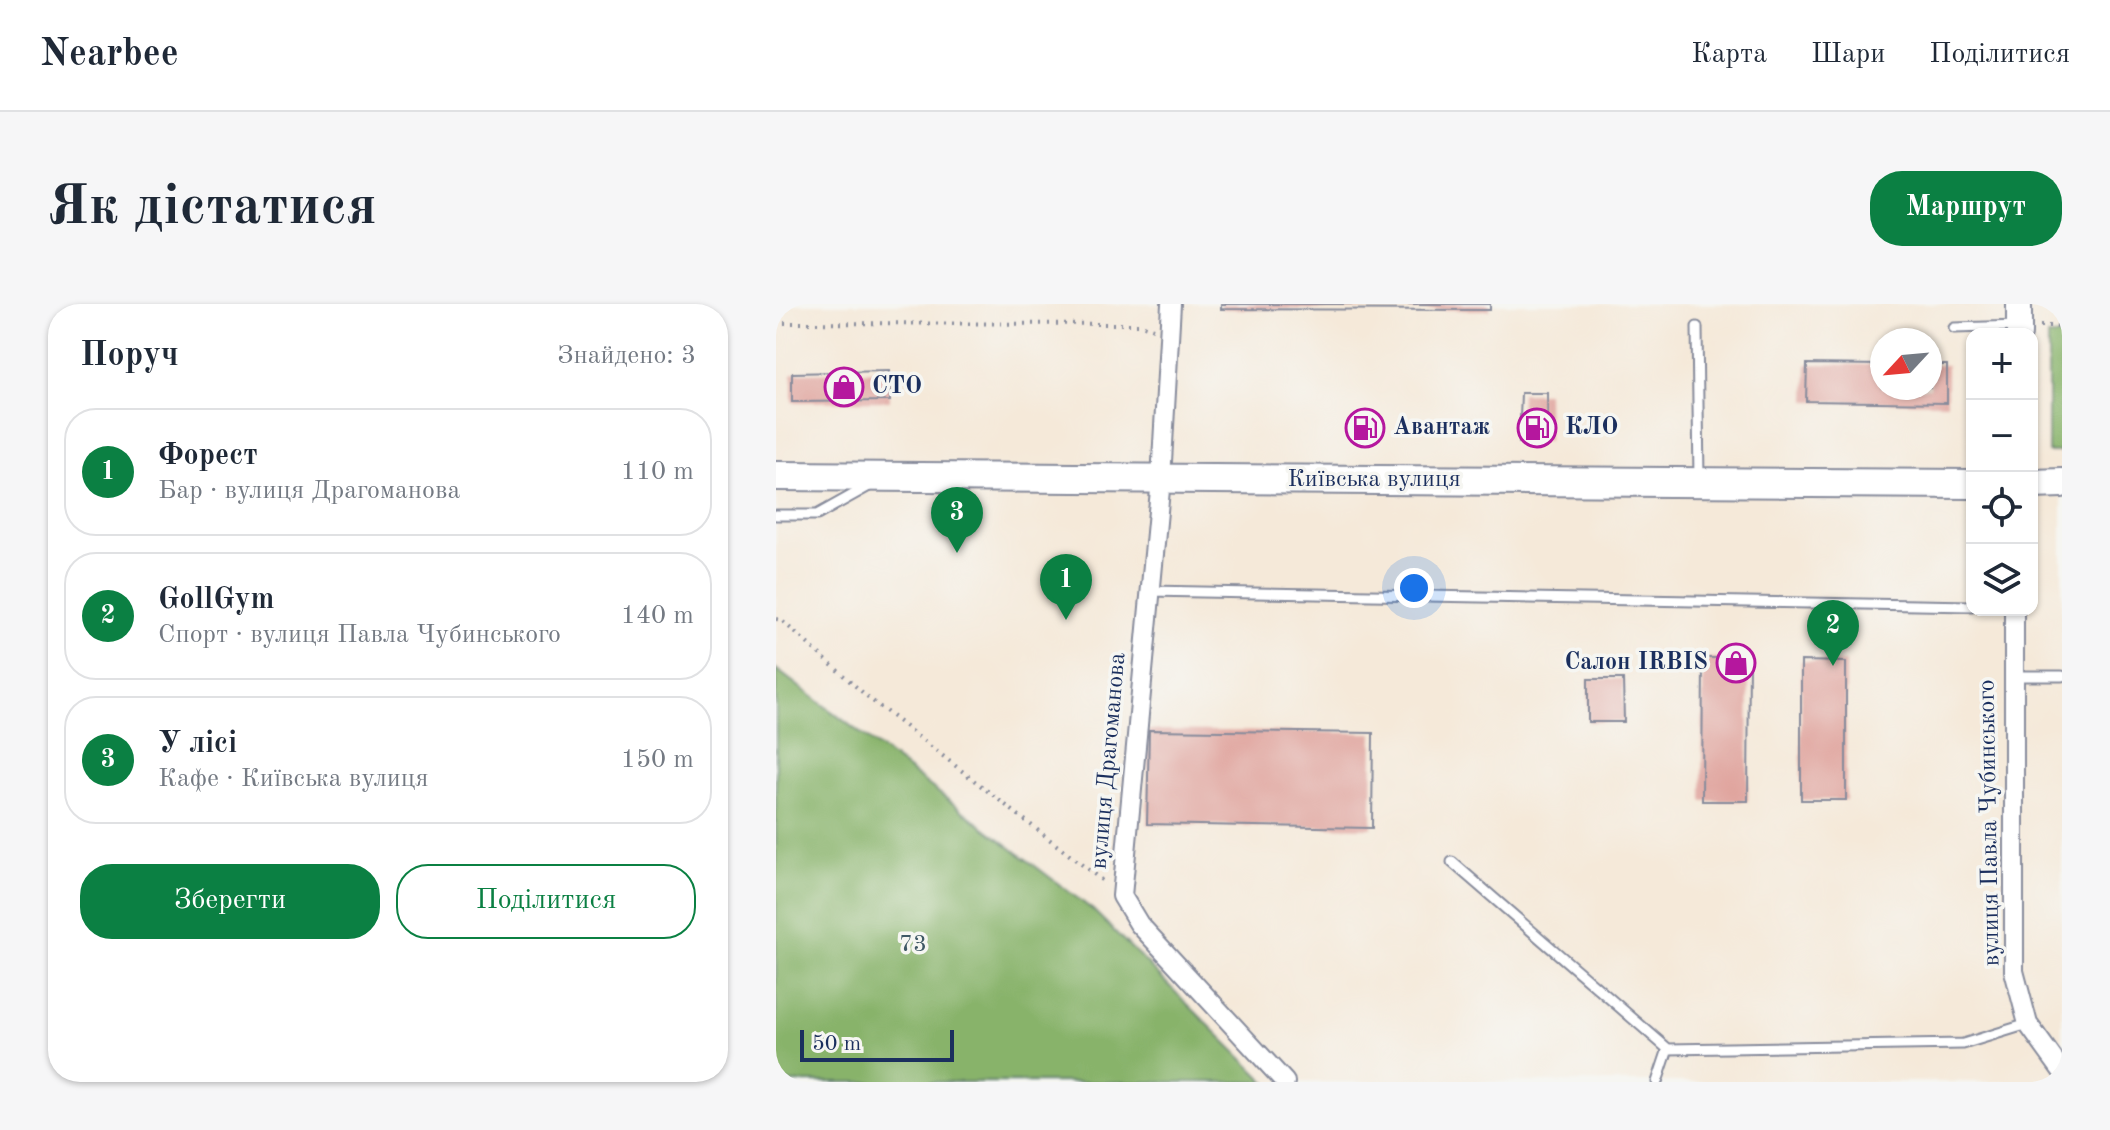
<!DOCTYPE html>
<html lang="uk">
<head>
<meta charset="utf-8">
<style>
  body { margin:0; font-family:"Old Standard TT",serif; background:#f6f6f7; color:#1f2937 }
  .controls { position:absolute; right:24px; top:24px; display:grid; overflow:hidden; border-radius:16px; box-shadow:0 2px 6px #0004 }
  .controls button { width:72px; height:72px; display:grid; place-items:center; padding:0; border:0; border-bottom:2px solid #e0e1e3; background:#fff; color:#1f2937; font:40px sans-serif }
  .compass { position:absolute; left:1094px; top:24px; width:72px; height:72px; border-radius:50%; background:#fff; box-shadow:0 2px 6px #0004; rotate:244deg }
  .scale { position:absolute; left:24px; bottom:20px; width:154px; box-sizing:border-box; padding-left:8px; border:4px solid #1b2f5e; border-top:0; font-size:22px; line-height:28px; white-space:nowrap; color:#1b2f5e; -webkit-text-stroke:6px #f6f6f2; paint-order:stroke }
  .you { position:absolute; left:638px; top:284px; width:28px; height:28px; margin:-20px; border:6px solid #fff; border-radius:50%; background:#1a73e8; box-shadow:0 0 0 12px #1a73e833 }
  .badge { display:grid; place-items:center; width:52px; height:52px; border-radius:50%; background:#0b8043; color:#fff; font-size:26px; font-weight:700 }
  .pin { position:absolute; translate:-50% -66px; filter:drop-shadow(0 2px 4px #0008) }
  .pin::after { content:''; position:absolute; top:42px; width:28px; height:24px; background:inherit; clip-path:polygon(0 0,100% 0,50% 100%) }
  .list { margin:0; padding:0; list-style:none }
  h2 { display:flex; justify-content:space-between; align-items:center; height:104px; margin:0; padding:0 32px; font-size:34px }
  h2 small { font-size:26px; font-weight:400; color:#747a83 }
  .list li { display:grid; grid-template-columns:52px 1fr auto; gap:24px; align-items:center; box-sizing:border-box; height:128px; margin:0 16px 16px; padding:0 16px; border:2px solid #e0e1e3; border-radius:32px }
  .list b { display:block; font-size:30px; white-space:nowrap }
  .list p { margin:0; font-size:26px; white-space:nowrap; color:#747a83 }
  .list em { font-size:26px; font-style:normal; color:#747a83 }
  .actions { display:flex; gap:16px; padding:24px 32px }
  .actions a { flex:1; padding:18px 0; border:2px solid #0b8043; border-radius:32px; text-align:center; font-size:28px; color:#0b8043 }
  .actions .main { background:#0b8043; color:#fff }
  .icon { flex:none; width:44px; height:44px; fill:none; stroke:currentColor; stroke-width:2; stroke-linecap:round; stroke-linejoin:round }
  .map { position:relative; flex:none; width:1286px; height:778px; overflow:hidden; border-radius:32px }
  header { display:flex; align-items:center; gap:48px; box-sizing:border-box; height:112px; padding:0 40px; background:#fff; border-bottom:2px solid #e0e1e3 }
  header strong { font-size:38px }
  nav { display:flex; gap:44px; margin-inline-start:auto; font-size:28px }
  .intro { display:flex; align-items:center; justify-content:space-between; box-sizing:border-box; height:192px; padding:0 48px }
  h1 { margin:0; font-size:56px }
  .button { padding:20px 36px; border-radius:32px; background:#0b8043; color:#fff; font-size:28px; font-weight:700 }
  main { display:flex; gap:48px; padding:0 48px }
  aside { flex:1; background:#fff; border-radius:32px; box-shadow:0 2px 6px #0004 }
  .map>svg:first-child { display:block }
  .forest { fill:#88b36b; stroke:#527164; stroke-width:2 }
  .building { fill:#e0a49e }
  .lines { fill:none; stroke-linecap:round; stroke-linejoin:round }
  .lane-casing { stroke:#888c9c; stroke-width:13 }
  .street-casing { stroke:#888c9c; stroke-width:22 }
  .secondary-casing { stroke:#888c9c; stroke-width:28 }
  .primary-casing { stroke:#888c9c; stroke-width:32 }
  .path { stroke:#888c9c; stroke-width:4; stroke-dasharray:2 6; stroke-linecap:butt }
  .lane { stroke:#fff; stroke-width:9 }
  .street { stroke:#fff; stroke-width:18 }
  .secondary { stroke:#fff; stroke-width:24 }
  .primary { stroke:#fff; stroke-width:28 }
  .labels { text-anchor:middle; dominant-baseline:central; stroke-width:7; stroke-linejoin:round; paint-order:stroke }
  .poi-label { font-size:24px; font-weight:bold; fill:#1b2f5e; stroke:#f6f6f2; text-anchor:start }
  .street-label { font-size:24px; fill:#1b2f5e; stroke:#f6f6f2 }
  .park-label { font-size:24px; fill:#3f5865; stroke:#f6f6f2 }
</style>
</head>
<body>
<header>
<strong>Nearbee</strong>
<nav><a>Карта</a><a>Шари</a><a>Поділитися</a></nav>
</header>
<div class="intro"><h1>Як дістатися</h1><a class="button">Маршрут</a></div>
<main>
<aside>
<h2>Поруч<small>Знайдено: 3</small></h2>
<ul class="list">
<li><span class="badge">1</span><div><b>Форест</b><p>Бар · вулиця Драгоманова</p></div><em>110 m</em></li>
<li><span class="badge">2</span><div><b>GollGym</b><p>Спорт · вулиця Павла Чубинського</p></div><em>140 m</em></li>
<li><span class="badge">3</span><div><b>У лісі</b><p>Кафе · Київська вулиця</p></div><em>150 m</em></li>
</ul>
<div class="actions"><a class="main">Зберегти</a><a>Поділитися</a></div>
</aside>
<div class="map">
<svg width="1286" height="778" viewBox="0 0 1286 778">
  <rect width="100%" height="100%" fill="#f6f6f2"/>
  <filter id="ink" filterUnits="userSpaceOnUse"><feTurbulence type="fractalNoise" baseFrequency=".0125" numOctaves="2"/><feDisplacementMap in="SourceGraphic" scale="16" xChannelSelector="R" yChannelSelector="G"/><feConvolveMatrix kernelMatrix="1 2 1 2 8 2 1 2 1" color-interpolation-filters="sRGB"/></filter>
  <filter id="wash" filterUnits="userSpaceOnUse"><feTurbulence type="fractalNoise" baseFrequency=".006" numOctaves="4" result="noise"/><feDisplacementMap in="SourceGraphic" scale="32" xChannelSelector="R" yChannelSelector="G"/><feGaussianBlur stdDeviation="1.8" result="paint"/><feColorMatrix in="noise" values="0 0 0 0 0 0 0 0 0 0 0 0 0 0 0 0 0 1.4 0 .05"/><feComposite in="paint" operator="in"/></filter>
  <g filter="url(#wash)">
    <rect width="100%" height="100%" fill="#f5e9d9"/>
    <path class="forest" d="M1272,32H1286V148H1272Z
      M0,365L317,606L490,778H0Z"/>
    <g id="blocks">
      <path class="building" d="M445,0H714V6L445,5Z
        M1031,60L1106,61V84H1154V61H1171V99L1030,97Z
        M113,67L114,97L16,98V69Z
        M745,89H771L772,137L743,139Z
        M927,354H973L972,497H926Z
        M1025,357L1070,358V496H1025Z
        M812,375H847L848,418H812Z
        M373,426L597,429L596,524L371,520Z"/>
    </g>
  </g>
  <g filter="url(#ink)">
    <use href="#blocks" fill-opacity="0" stroke="#888c9c" stroke-width="2"/>
    <g class="lines">
      <g class="lane-casing">
        <path id="lane" d="M921,23L923,176
          M1178,24L1243,22
          M0,211H41L93,182
          M373,287L1196,302
          M1237,372H1286
          M676,558L892,745L1187,740L1252,720
          M881,778L892,745"/>
      </g>
      <g class="street-casing">
        <path id="street" d="M395,0L385,175L346,592L363,620L509,778
          M1238,306V667L1252,720L1286,767"/>
      </g>
      <g class="secondary-casing">
        <path id="secondary" d="M1243,0V30"/>
      </g>
      <g class="primary-casing">
        <path id="primary" d="M0,172L1196,180
          M1256,180L1286,179"/>
      </g>
      <path class="path" d="M0,19L362,20L377,25
        M1264,22H1286
        M0,315L5,316L94,395L328,578"/>
      <use href="#lane" class="lane"/>
      <use href="#street" class="street"/>
      <use href="#secondary" class="secondary"/>
      <use href="#primary" class="primary"/>
    </g>
  </g>
  <defs>
    <g id="shop-ring" transform="scale(2)"><circle r="9.5" fill="#f6f6f2" stroke="#b5179e" stroke-width="1.5"/><path d="M-5-2.5h2.3a2.7 3.5 0 0 1 5.4 0H5L5.5 6h-11ZM-1.5-2.5h3a1.5 2.3 0 0 0-3 0Z" fill="#b5179e"/></g>
    <g id="fuel-ring" transform="scale(2)"><circle r="9.5" fill="#f6f6f2" stroke="#b5179e" stroke-width="1.5"/><path d="M-5.5-6h7V0h2V4h1.3V-2.5L3-4.5l.8-.8L6-3V5H2.5V1h-1V6h-7ZM-4.2-4.7v3.2H.2V-4.7Z" fill="#b5179e"/></g>
  </defs>
  <g fill-rule="evenodd">
    <use href="#shop-ring" x="68" y="83"/>
    <use href="#fuel-ring" x="589" y="124"/>
    <use href="#fuel-ring" x="761" y="124"/>
    <use href="#shop-ring" x="960" y="359"/>
  </g>
  <g class="labels">
    <g class="poi-label">
      <text x="96" y="83">СТО</text>
      <text x="617" y="124">Авантаж</text>
      <text x="789" y="124">КЛО</text>
      <text x="932" y="359" text-anchor="end">Салон IRBIS</text>
    </g>
    <g class="street-label">
      <text x="598" y="176">Київська вулиця</text>
      <text transform="translate(333 457) rotate(-85)">вулиця Драгоманова</text>
      <text transform="translate(1214 519) rotate(-91)">вулиця Павла Чубинського</text>
    </g>
    <g class="park-label">
      <text x="137" y="641">73</text>
    </g>
  </g>
</svg>
<div class="controls">
<button>+</button>
<button>−</button>
<button><svg class="icon" aria-label="locate" viewBox="0 0 24 24"><circle cx="12" cy="12" r="6"/><path d="M12 2v4M12 18v4M2 12h4M18 12h4"/></svg></button>
<button><svg class="icon" aria-label="layers" viewBox="0 0 24 24"><path d="M12 4l9 5-9 5-9-5zM3 14l9 5 9-5"/></svg></button>
</div>
<svg class="compass" viewBox="-18 -18 36 36"><path d="M0-13l5 13h-10z" fill="#e53935"/><path d="M0 13l5-13h-10z" fill="#747a83"/></svg>
<div class="scale">50 m</div>
<div class="you"></div>
<div class="pin badge" style="left:290px;top:316px">1</div>
<div class="pin badge" style="left:1057px;top:362px">2</div>
<div class="pin badge" style="left:181px;top:249px">3</div>
</div>
</main>
</body>
</html>
